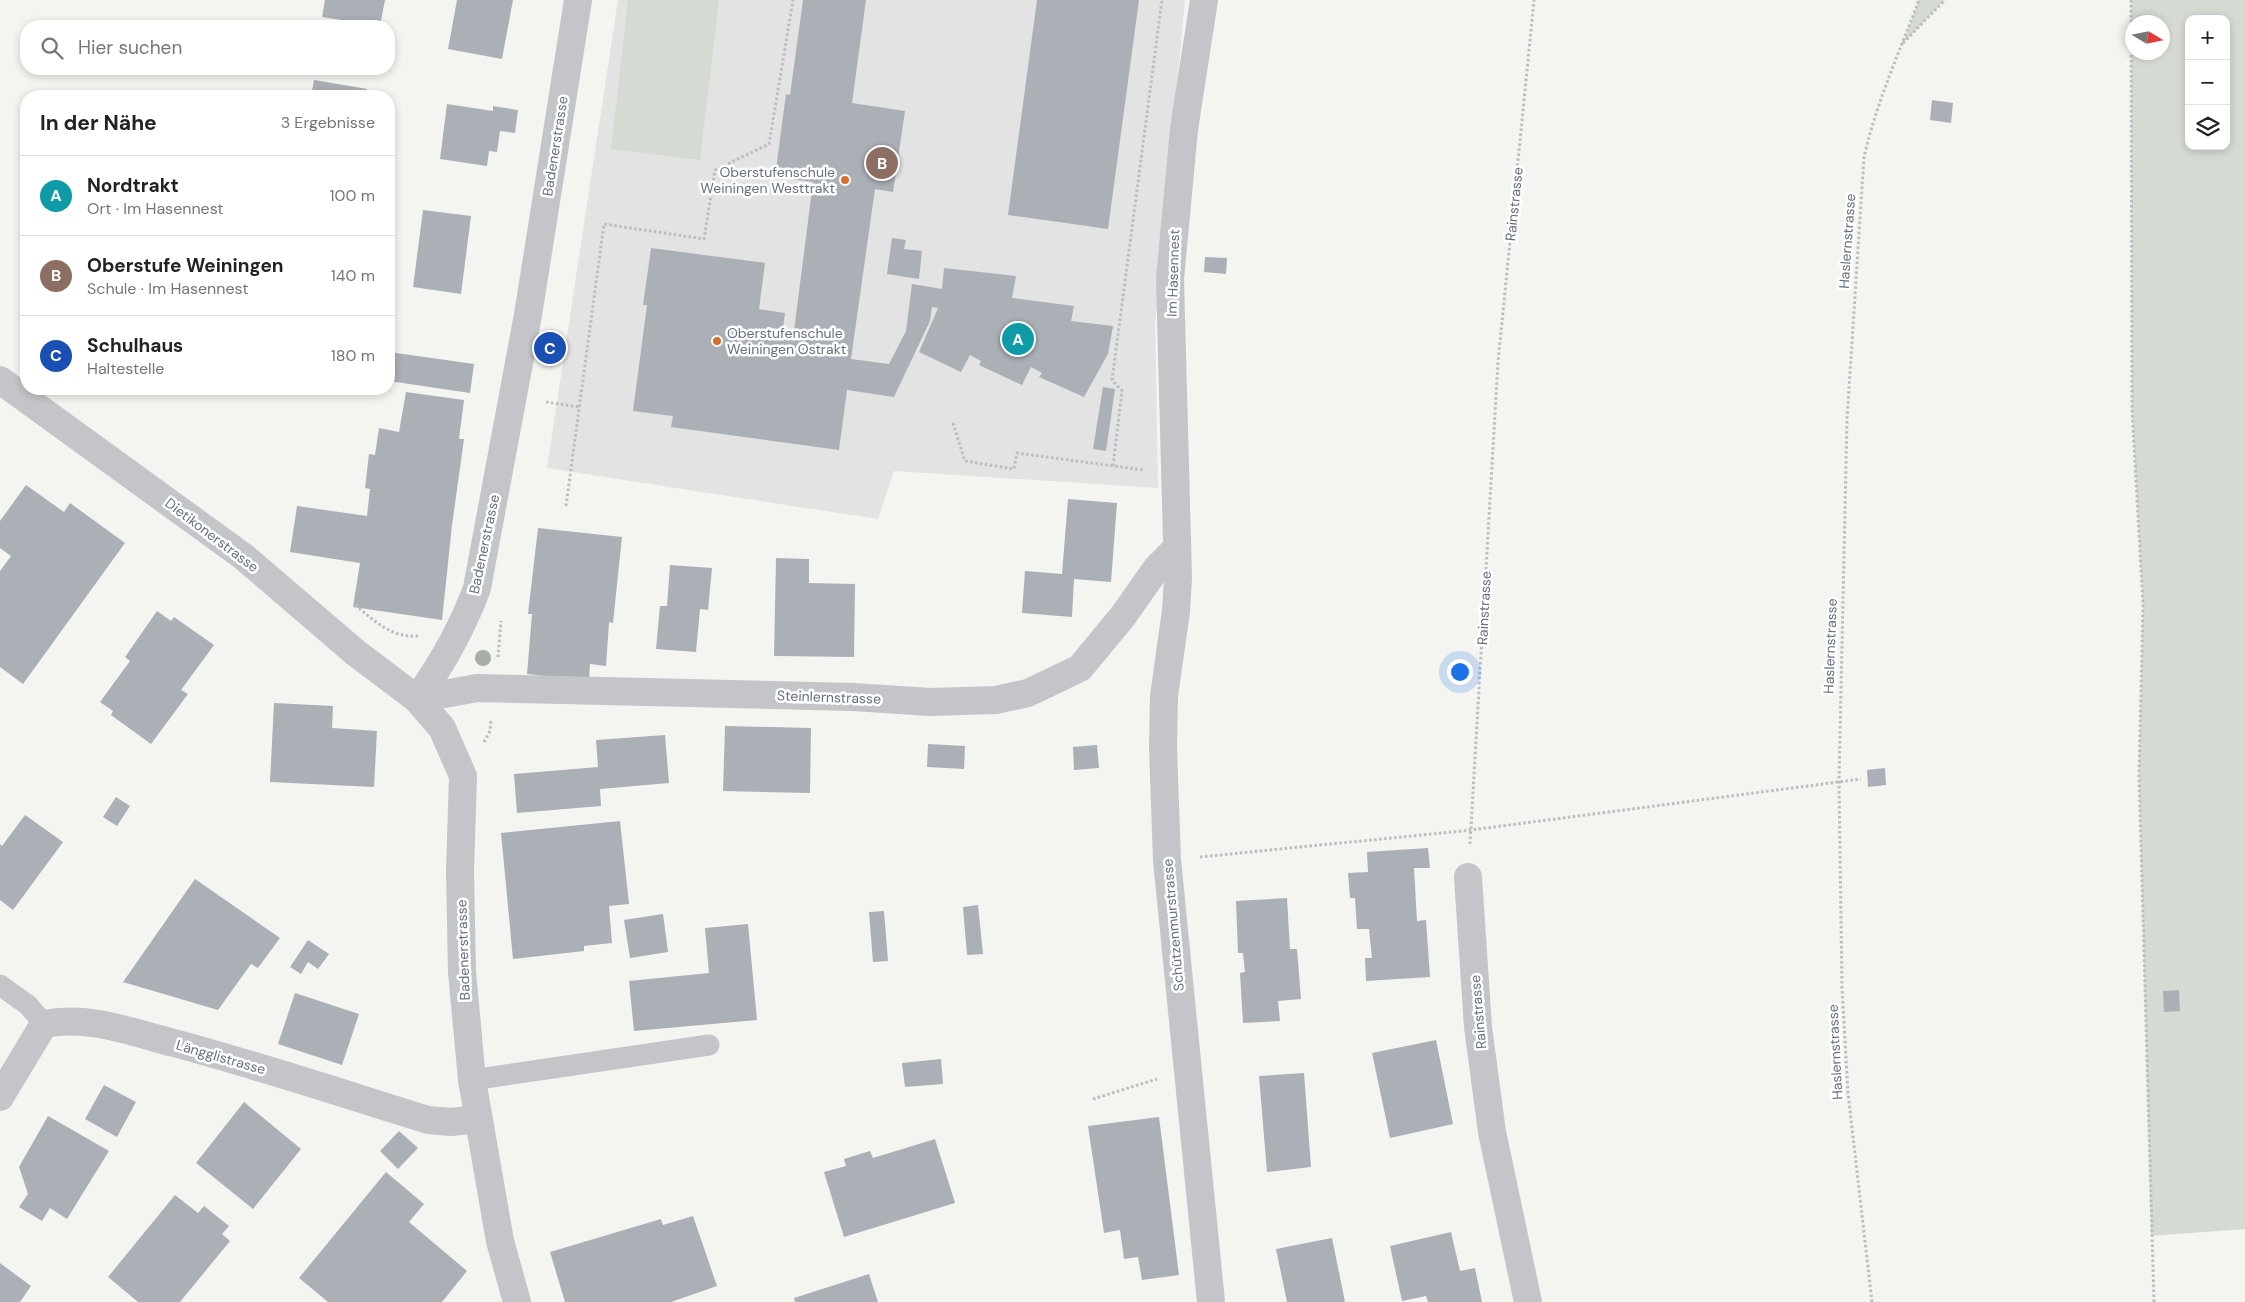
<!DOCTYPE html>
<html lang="de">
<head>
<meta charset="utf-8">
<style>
  body { margin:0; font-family:"DM Sans",sans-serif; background:#f6f6f6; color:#222 }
  .controls { position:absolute; right:15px; top:15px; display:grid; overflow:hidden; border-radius:10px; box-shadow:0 2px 8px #0003 }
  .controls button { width:45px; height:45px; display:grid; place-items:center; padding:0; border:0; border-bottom:1px solid #e0e0e0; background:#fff; color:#222; font:25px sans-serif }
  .compass { position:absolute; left:2125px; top:15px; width:45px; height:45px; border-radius:50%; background:#fff; box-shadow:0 2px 8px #0003; rotate:100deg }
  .you { position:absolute; left:1459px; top:671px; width:18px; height:18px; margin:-12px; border:4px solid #fff; border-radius:50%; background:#1a73e8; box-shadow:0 0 0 8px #1a73e833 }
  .badge { display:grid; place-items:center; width:32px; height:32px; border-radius:50%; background:#2563eb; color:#fff; font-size:16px; font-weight:700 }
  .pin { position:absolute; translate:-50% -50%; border:2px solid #fff; box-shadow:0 1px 5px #0006 }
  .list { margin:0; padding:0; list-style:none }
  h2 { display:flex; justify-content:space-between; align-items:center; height:65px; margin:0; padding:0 20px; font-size:21px }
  h2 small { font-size:16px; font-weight:400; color:#767676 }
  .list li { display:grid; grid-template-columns:32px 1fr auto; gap:15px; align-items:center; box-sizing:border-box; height:80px; padding:0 20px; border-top:1px solid #e0e0e0 }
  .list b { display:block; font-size:19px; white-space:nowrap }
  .list p { margin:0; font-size:16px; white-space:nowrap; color:#767676 }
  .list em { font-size:16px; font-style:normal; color:#767676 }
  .icon { flex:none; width:28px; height:28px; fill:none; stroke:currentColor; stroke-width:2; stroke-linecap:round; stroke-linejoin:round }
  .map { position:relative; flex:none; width:2245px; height:1302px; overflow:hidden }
  .search { position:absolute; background:#fff; box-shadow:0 2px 8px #0003; left:20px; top:20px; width:375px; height:55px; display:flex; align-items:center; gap:12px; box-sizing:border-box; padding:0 18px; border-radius:20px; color:#767676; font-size:19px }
  .panel { position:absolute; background:#fff; box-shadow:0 2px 8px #0003; left:20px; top:90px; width:375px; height:305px; border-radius:20px }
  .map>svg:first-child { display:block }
  .built { fill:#e2e3e2 }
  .green { fill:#d5dbd2; fill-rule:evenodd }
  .building { fill:#abb0b7 }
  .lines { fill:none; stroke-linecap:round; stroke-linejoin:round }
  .path { stroke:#bcbdc0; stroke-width:3; stroke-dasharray:2.5 2.5; stroke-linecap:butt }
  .service { stroke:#c3c5c9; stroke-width:21 }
  .minor { stroke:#c3c5c9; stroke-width:28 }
  .tertiary { stroke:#c3c5c9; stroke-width:28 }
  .tree { fill:#a5afa3 }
  .poi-dot { fill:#d46f31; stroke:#fff; stroke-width:2 }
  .labels { text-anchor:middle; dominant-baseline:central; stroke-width:5; stroke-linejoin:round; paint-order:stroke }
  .street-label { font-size:14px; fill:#667080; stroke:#fff }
  .poi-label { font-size:14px; fill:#667080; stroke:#fff; text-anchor:end }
</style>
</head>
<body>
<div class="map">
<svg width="2245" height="1302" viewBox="0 0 2245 1302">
  <rect width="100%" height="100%" fill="#f4f4f1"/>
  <path class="built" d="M618,0H1185L1155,325L1158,488L894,471L878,519L547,468Z"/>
  <path class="green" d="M628,0H719L700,160L611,149Z
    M1919,0H1945L1903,43Z
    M2131,0H2245V1229L2151,1236L2139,776L2143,605L2132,409ZM2189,19H2226V146H2189ZM2132,22H2162V52H2132Z"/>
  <path class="building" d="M325,0H385L380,26L322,17Z
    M457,0H513L502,59L448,49Z
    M803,0H866L852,103L905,111L893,192L875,189L851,359L889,364L906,331L912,284L942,289L944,268L1016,276L1012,298L1074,306L1071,321L1113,326L1108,354L1084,397L1039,377L1042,373L1031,367L1022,385L979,365L981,361L970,355L961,372L919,352L938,308L932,307L930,321L894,397L847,390L839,450L671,427L673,416L633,411L647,305H643L651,248L765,263L759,309L785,313L783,329L794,331L813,182L775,177L786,94L790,95Z
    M1037,0H1139L1108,229L1008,215Z
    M314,80L367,89L366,96H311Z
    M1932,100L1953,103L1951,123L1930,120Z
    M447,104L493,111V106L518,110L515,133L500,131L497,152L489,151L487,166L440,159Z
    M389,182L393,183L392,193H389Z
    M423,210L471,216L461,294L413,287Z
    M892,238L906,240L904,249L922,251L919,279L887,274Z
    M1205,257L1227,258L1226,274L1204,272Z
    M389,352L474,364L470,393L389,381Z
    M1103,387L1115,389L1106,451L1093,449Z
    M406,392L464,400L459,439H464L452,525L442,620L353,607L360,563L290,552L297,506L367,516L370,489L365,488L369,454L375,455L379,428L399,432Z
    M26,485L64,512L70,503L125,543L23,684L0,667V571L11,556L0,548V521Z
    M1068,499L1117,503L1111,582L1074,579L1072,617L1022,613L1025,571L1062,574Z
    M538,528L622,537L613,623L609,622L606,666L590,664L589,681L527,674L532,614H528Z
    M776,558L809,559V583L855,584L854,657L774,656Z
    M670,565L712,568L708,610L700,609L696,652L656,649L660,606H667Z
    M157,611L171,621L174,617L214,645L181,690L188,694L151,744L111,715L113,711L100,702L130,661L125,657Z
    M274,703L333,706L332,728L377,731L374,787L270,782Z
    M725,726L811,728L810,793L723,791Z
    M665,735L669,783L600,789L601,806L517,813L514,774L598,767L596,740Z
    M928,744L965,746L964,769L927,767Z
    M1097,745L1099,768L1074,770L1073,747Z
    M1885,768L1886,785L1868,787L1867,770Z
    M116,797L130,806L117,826L103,817Z
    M25,815L63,842L13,910L0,900V844L2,846Z
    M620,821L629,904L609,906L612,943L584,946V951L513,959L501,833Z
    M1428,848L1430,868H1414L1417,921L1426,920L1430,977L1366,981L1365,958H1372L1369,929H1357L1355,898H1350L1348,873L1368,872L1367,852Z
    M195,879L280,938L258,968L251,964L218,1010L123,982Z
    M1287,898L1290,949H1297L1301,999L1278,1001L1280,1021L1243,1023L1240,973L1245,972L1243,953H1238L1236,901Z
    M978,905L983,954L967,955L963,907Z
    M884,911L888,961L873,962L869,912Z
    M663,914L668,952L630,958L624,920Z
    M748,924L757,1020L634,1031L629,981L709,973L705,928Z
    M308,940L329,954L318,969L308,962L301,974L290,967Z
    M2179,990L2180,1011L2164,1012L2163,991Z
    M295,993L359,1014L342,1065L278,1044Z
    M1436,1040L1453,1124L1390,1138L1372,1053Z
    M941,1059L943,1084L905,1087L902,1063Z
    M1304,1073L1311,1167L1267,1172L1259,1076Z
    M104,1085L136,1102L117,1137L85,1119Z
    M244,1102L301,1149L253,1209L196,1163Z
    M48,1116L109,1151L67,1219L50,1208L42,1221L19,1207L28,1194L19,1167Z
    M1159,1117L1179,1275L1142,1280L1138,1257L1124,1259L1120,1230L1104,1233L1088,1126Z
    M399,1131L418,1148L398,1169L380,1151Z
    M935,1139L955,1203L844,1237L824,1172L846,1166L844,1159L870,1151L873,1158Z
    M386,1172L424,1204L409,1222L467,1271L442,1302H328L299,1278Z
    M175,1195L198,1213L204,1206L229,1226L222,1234L230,1241L180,1302H138L108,1277Z
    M693,1216L717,1286L671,1302H565L550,1252L661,1219L663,1225Z
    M1451,1232L1460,1271L1475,1268L1482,1302H1428L1426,1296L1402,1301L1390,1246Z
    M1332,1238L1345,1302H1287L1276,1249Z
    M0,1263L31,1286L20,1302H0Z
    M869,1274L878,1302H795L794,1298Z"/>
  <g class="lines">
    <path class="path" d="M2131,0L2132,409L2143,605L2139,776L2154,1302
      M1903,43L1945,0
      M546,402L579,407
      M953,423L965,461L1014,469L1017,453L1144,470
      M1113,466L1122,391L1112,380L1162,0
      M566,506L604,224L704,239L715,170L769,144L793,0
      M355,605C375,621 391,638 418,636
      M498,657L501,621
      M484,742L490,731L491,720
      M1470,844L1498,362L1534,0
      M1200,857L1471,830L1861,779
      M1093,1099L1157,1079
      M1872,1302L1848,1093L1842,988L1839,781L1847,419L1864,157C1877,101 1899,53 1919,0"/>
    <path class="service" d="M0,985L28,1005L44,1024
      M472,1080L709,1045"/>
    <path class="minor" d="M1204,0L1184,129L1170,279L1178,578L1176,611L1164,696L1163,748L1167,860L1211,1302
      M417,699L477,688L853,697L930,702L996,700L1028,693L1080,668L1123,616L1156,569L1177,548
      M417,699C442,664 462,629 477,588L528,315L578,0
      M1468,877L1478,1027L1492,1132L1528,1302
      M0,1097L44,1024C88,1015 131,1032 174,1043C260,1066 344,1094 428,1120L451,1122L478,1119"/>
    <path class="tertiary" d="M0,380L244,557L356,653L417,699L442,728L463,776L460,872L462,972L472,1080L500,1241L517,1302"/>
  </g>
  <circle class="tree" cx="483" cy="658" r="8"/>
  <g class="poi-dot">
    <circle cx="845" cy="180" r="5"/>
    <circle cx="717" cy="341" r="5"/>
  </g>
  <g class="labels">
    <g class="street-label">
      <text transform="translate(555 146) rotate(-81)">Badenerstrasse</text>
      <text transform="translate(1514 204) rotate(-84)">Rainstrasse</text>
      <text transform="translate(1847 241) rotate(-86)">Haslernstrasse</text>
      <text transform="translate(1173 273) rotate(-88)">Im Hasennest</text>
      <text transform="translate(212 535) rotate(37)">Dietikonerstrasse</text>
      <text transform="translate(484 544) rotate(-78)">Badenerstrasse</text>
      <text transform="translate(1484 608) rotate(-87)">Rainstrasse</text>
      <text transform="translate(1830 646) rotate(-88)">Haslernstrasse</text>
      <text transform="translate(829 697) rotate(2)">Steinlernstrasse</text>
      <text transform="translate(1173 925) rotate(-95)">Schützenmurstrasse</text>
      <text transform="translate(463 950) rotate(-92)">Badenerstrasse</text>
      <text transform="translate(1478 1012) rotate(-95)">Rainstrasse</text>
      <text transform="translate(1835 1052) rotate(-93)">Haslernstrasse</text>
      <text transform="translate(221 1057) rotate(16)">Längglistrasse</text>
    </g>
    <g class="poi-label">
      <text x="835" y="172">Oberstufenschule<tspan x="835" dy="16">Weiningen Westtrakt</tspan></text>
      <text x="727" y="333" text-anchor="start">Oberstufenschule<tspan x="727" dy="16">Weiningen Ostrakt</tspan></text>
    </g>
  </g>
</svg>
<div class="controls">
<button>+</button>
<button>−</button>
<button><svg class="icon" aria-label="layers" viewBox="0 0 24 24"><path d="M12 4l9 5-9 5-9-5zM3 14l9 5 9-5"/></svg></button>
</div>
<svg class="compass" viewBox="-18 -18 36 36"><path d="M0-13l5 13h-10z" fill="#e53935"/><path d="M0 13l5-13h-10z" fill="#767676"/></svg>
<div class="you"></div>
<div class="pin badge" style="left:1018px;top:339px;background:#0f9aa8">A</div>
<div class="pin badge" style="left:882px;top:163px;background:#8d6e63">B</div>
<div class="pin badge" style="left:550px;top:348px;background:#1a4fb4">C</div>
<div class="search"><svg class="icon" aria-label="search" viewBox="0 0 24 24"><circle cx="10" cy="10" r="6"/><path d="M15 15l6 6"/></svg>Hier suchen</div>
<section class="panel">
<h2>In der Nähe<small>3 Ergebnisse</small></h2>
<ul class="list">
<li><span class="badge" style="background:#0f9aa8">A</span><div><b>Nordtrakt</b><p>Ort · Im Hasennest</p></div><em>100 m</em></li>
<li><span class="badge" style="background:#8d6e63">B</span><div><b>Oberstufe Weiningen</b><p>Schule · Im Hasennest</p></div><em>140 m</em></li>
<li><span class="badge" style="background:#1a4fb4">C</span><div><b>Schulhaus</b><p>Haltestelle</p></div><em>180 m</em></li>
</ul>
</section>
</div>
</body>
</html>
